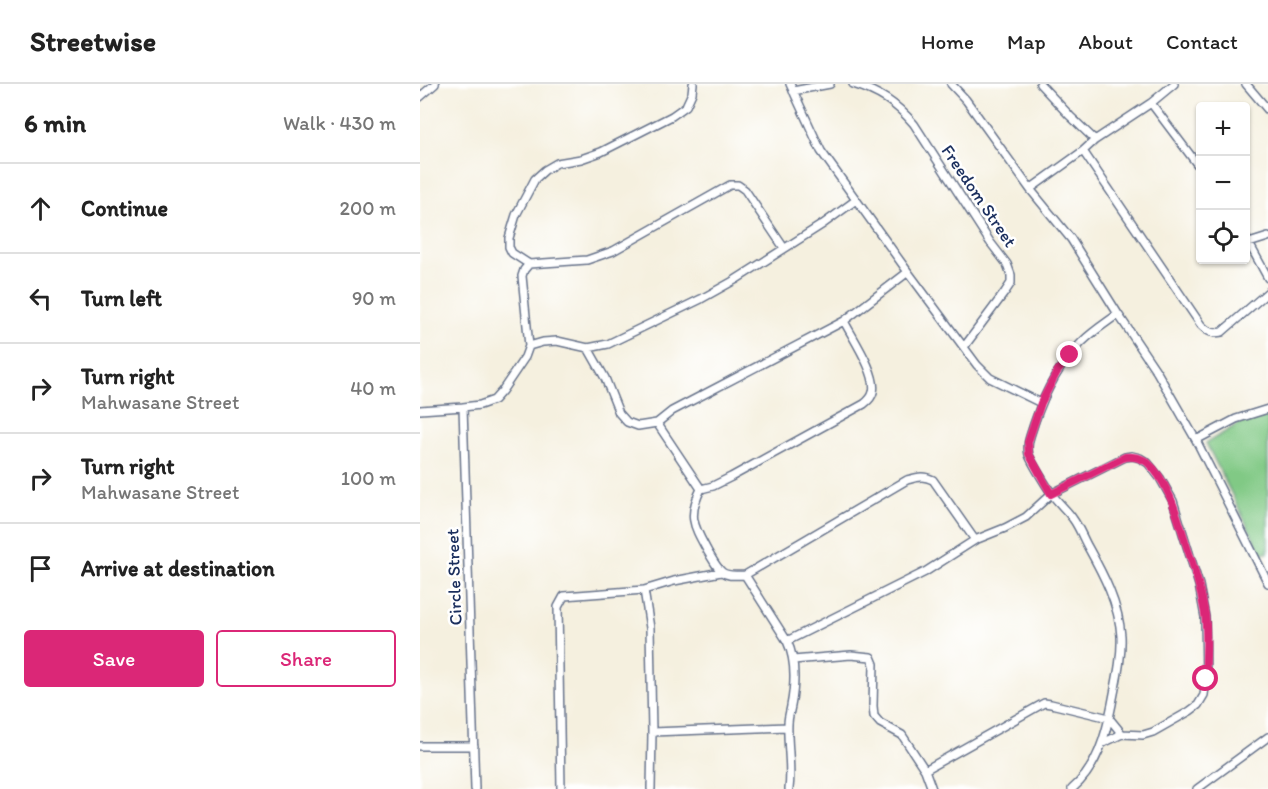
<!DOCTYPE html>
<html lang="en">
<head>
<meta charset="utf-8">
<style>
  body { margin:0; font-family:Itim,sans-serif; background:#f2f2f2; color:#222 }
  .controls { position:absolute; right:18px; top:18px; display:grid; overflow:hidden; border-radius:6px; box-shadow:0 2px 4px #0004 }
  .controls button { width:54px; height:54px; display:grid; place-items:center; padding:0; border:0; border-bottom:2px solid #e0e0e0; background:#fff; color:#222; font:30px sans-serif }
  .stop { position:absolute; width:18px; height:18px; margin:-14px; border:4px solid #db2777; border-radius:50%; background:#fff }
  .stop.end { background:#db2777; border-color:#fff; box-shadow:0 2px 6px #0008 }
  .list { margin:0; padding:0; list-style:none }
  h2 { display:flex; justify-content:space-between; align-items:center; height:78px; margin:0; padding:0 24px; font-size:26px }
  h2 small { font-size:20px; font-weight:400; color:#767676 }
  .list li { display:grid; grid-template-columns:39px 1fr auto; gap:18px; align-items:center; box-sizing:border-box; height:90px; padding:0 24px; border-top:2px solid #e0e0e0 }
  .list b { display:block; font-size:22px; white-space:nowrap }
  .list p { margin:0; font-size:20px; white-space:nowrap; color:#767676 }
  .list em { font-size:20px; font-style:normal; color:#767676 }
  .actions { display:flex; gap:12px; padding:18px 24px }
  .actions a { flex:1; padding:14px 0; border:2px solid #db2777; border-radius:6px; text-align:center; font-size:21px; color:#db2777 }
  .actions .main { background:#db2777; color:#fff }
  .icon { flex:none; width:33px; height:33px; fill:none; stroke:currentColor; stroke-width:2; stroke-linecap:round; stroke-linejoin:round }
  .map { position:relative; flex:none; width:848px; height:705px; overflow:hidden }
  header { display:flex; align-items:center; gap:36px; box-sizing:border-box; height:84px; padding:0 30px; background:#fff; border-bottom:2px solid #e0e0e0 }
  header strong { font-size:28px }
  nav { display:flex; gap:33px; margin-inline-start:auto; font-size:21px }
  main { display:flex }
  aside { flex:1; background:#fff }
  .map>svg:first-child { display:block }
  .green { fill:#81c985; stroke:#4e7c72; stroke-width:1.5 }
  .lines { fill:none; stroke-linecap:round; stroke-linejoin:round }
  .street-casing { stroke:#67738b; stroke-width:10 }
  .street { stroke:#fff; stroke-width:7 }
  .route { stroke:#db2777; stroke-width:8 }
  .labels { text-anchor:middle; dominant-baseline:central; stroke-width:5; stroke-linejoin:round; paint-order:stroke }
  .street-label { font-size:18px; fill:#1b2f5e; stroke:#fff }
</style>
</head>
<body>
<header>
<strong>Streetwise</strong>
<nav><a>Home</a><a>Map</a><a>About</a><a>Contact</a></nav>
</header>
<main>
<aside>
<h2>6 min<small>Walk · 430 m</small></h2>
<ul class="list">
<li><svg class="icon" aria-label="ahead" viewBox="0 0 24 24"><path d="M12 20V5M6 11l6-6 6 6"/></svg><div><b>Continue</b></div><em>200 m</em></li>
<li><svg class="icon" aria-label="left" viewBox="0 0 24 24"><path d="M17 20v-9H6M10 6l-5 5 5 5"/></svg><div><b>Turn left</b></div><em>90 m</em></li>
<li><svg class="icon" aria-label="right" viewBox="0 0 24 24"><path d="M7 20v-9h11M14 6l5 5-5 5"/></svg><div><b>Turn right</b><p>Mahwasane Street</p></div><em>40 m</em></li>
<li><svg class="icon" aria-label="right" viewBox="0 0 24 24"><path d="M7 20v-9h11M14 6l5 5-5 5"/></svg><div><b>Turn right</b><p>Mahwasane Street</p></div><em>100 m</em></li>
<li><svg class="icon" aria-label="arrive" viewBox="0 0 24 24"><path d="M6 21V4h12l-3 4 3 4H6"/></svg><div><b>Arrive at destination</b></div></li>
</ul>
<div class="actions"><a class="main">Save</a><a>Share</a></div>
</aside>
<div class="map">
<svg width="848" height="705" viewBox="0 0 848 705">
  <rect width="100%" height="100%" fill="#fff"/>
  <filter id="ink" filterUnits="userSpaceOnUse"><feTurbulence type="fractalNoise" baseFrequency=".0167" numOctaves="2"/><feDisplacementMap in="SourceGraphic" scale="12" xChannelSelector="R" yChannelSelector="G"/><feConvolveMatrix kernelMatrix="1 2 1 2 8 2 1 2 1" color-interpolation-filters="sRGB"/></filter>
  <filter id="wash" filterUnits="userSpaceOnUse"><feTurbulence type="fractalNoise" baseFrequency=".008" numOctaves="4" result="noise"/><feDisplacementMap in="SourceGraphic" scale="24" xChannelSelector="R" yChannelSelector="G"/><feGaussianBlur stdDeviation="1.35" result="paint"/><feColorMatrix in="noise" values="0 0 0 0 0 0 0 0 0 0 0 0 0 0 0 0 0 1.4 0 .05"/><feComposite in="paint" operator="in"/></filter>
  <g filter="url(#wash)">
    <rect width="100%" height="100%" fill="#f5f0df"/>
    <path class="green" d="M848,330V469H841L786,359L820,339Z"/>
  </g>
  <g filter="url(#ink)">
    <g class="lines">
      <g class="street-casing">
        <path id="street" d="M273,0L272,9L266,22L252,32L181,68L161,75L137,79L125,86L115,95L96,131L89,154V163L92,169L109,180L167,176L193,167L310,101H318L325,106L364,164
          M370,0L401,67L488,188L557,281L570,294L621,319
          M433,0C459,8 476,19 494,40L570,158L587,180L591,191V199L585,208L544,263
          M531,0L546,16L610,105L651,155L698,230L737,288L776,356L848,499
          M620,0L650,32L675,56
          M826,0L848,26
          M373,7L410,0
          M0,13L15,0
          M731,19L780,84
          M663,67L781,241C788,248 792,250 802,248L848,208
          M610,105L663,67L675,56L731,19L754,0
          M826,154L848,194
          M829,159L848,153
          M109,262L123,258L137,257L168,264L188,260L281,215L315,196L403,140L436,116
          M168,264L185,294L199,329L207,338L218,342L237,339L252,327L424,237L488,188
          M43,323L60,321L74,316L82,307L105,273L109,262L102,192L104,186L109,180
          M0,326L43,323L55,705
          M237,339L281,405
          M776,356L816,335L848,325
          M325,491L487,396C498,393 503,391 513,396L555,456
          M224,506L254,497L301,488
          M367,557L505,488L555,456L585,444L606,433L631,410L705,373L712,372L720,374L728,379L740,394L753,417L779,501L785,533L786,595L784,611L778,621L770,627L733,648L723,651L702,650L683,659
          M373,576L431,571L451,573L454,580L453,622L454,632L460,639L482,651L505,686L512,705
          M0,662H54
          M505,686L624,619L631,620L689,634L702,650
          M141,705L138,523L144,512L224,506L230,544L232,648
          M231,705L232,648L367,643
          M369,705C372,683 367,662 368,640C368,633 370,628 371,622C375,601 376,576 367,557L325,491C317,491 308,493 302,488C296,483 292,474 288,468C274,442 267,433 281,405L293,402L311,393L444,320C448,317 452,313 453,308C458,291 432,253 424,237
          M652,705C677,684 686,651 692,620C696,598 702,575 701,552C699,520 683,490 668,463C663,454 659,443 653,435C647,426 638,419 632,410C627,403 612,379 609,371C606,360 611,350 614,340C624,310 639,280 662,258C673,247 686,239 698,230
          M777,705L848,653"/>
      </g>
      <use href="#street" class="street"/>
    </g>
  </g>
  <g class="lines" filter="url(#ink)">
    <path class="route" d="M650,271L637,288L621,319L608,358L609,370L631,410L705,373C713,372 720,373 727,378C748,396 758,434 766,460C774,483 781,506 785,530C788,551 785,573 786,595"/>
  </g>
  <g class="labels">
    <g class="street-label">
      <text transform="translate(559 112) rotate(56)">Freedom Street</text>
      <text transform="translate(34 493) rotate(-92)">Circle Street</text>
    </g>
  </g>
</svg>
<div class="controls">
<button>+</button>
<button>−</button>
<button><svg class="icon" aria-label="locate" viewBox="0 0 24 24"><circle cx="12" cy="12" r="6"/><path d="M12 2v4M12 18v4M2 12h4M18 12h4"/></svg></button>
</div>
<div class="stop" style="left:786px;top:595px"></div>
<div class="stop end" style="left:650px;top:271px"></div>
</div>
</main>
</body>
</html>
